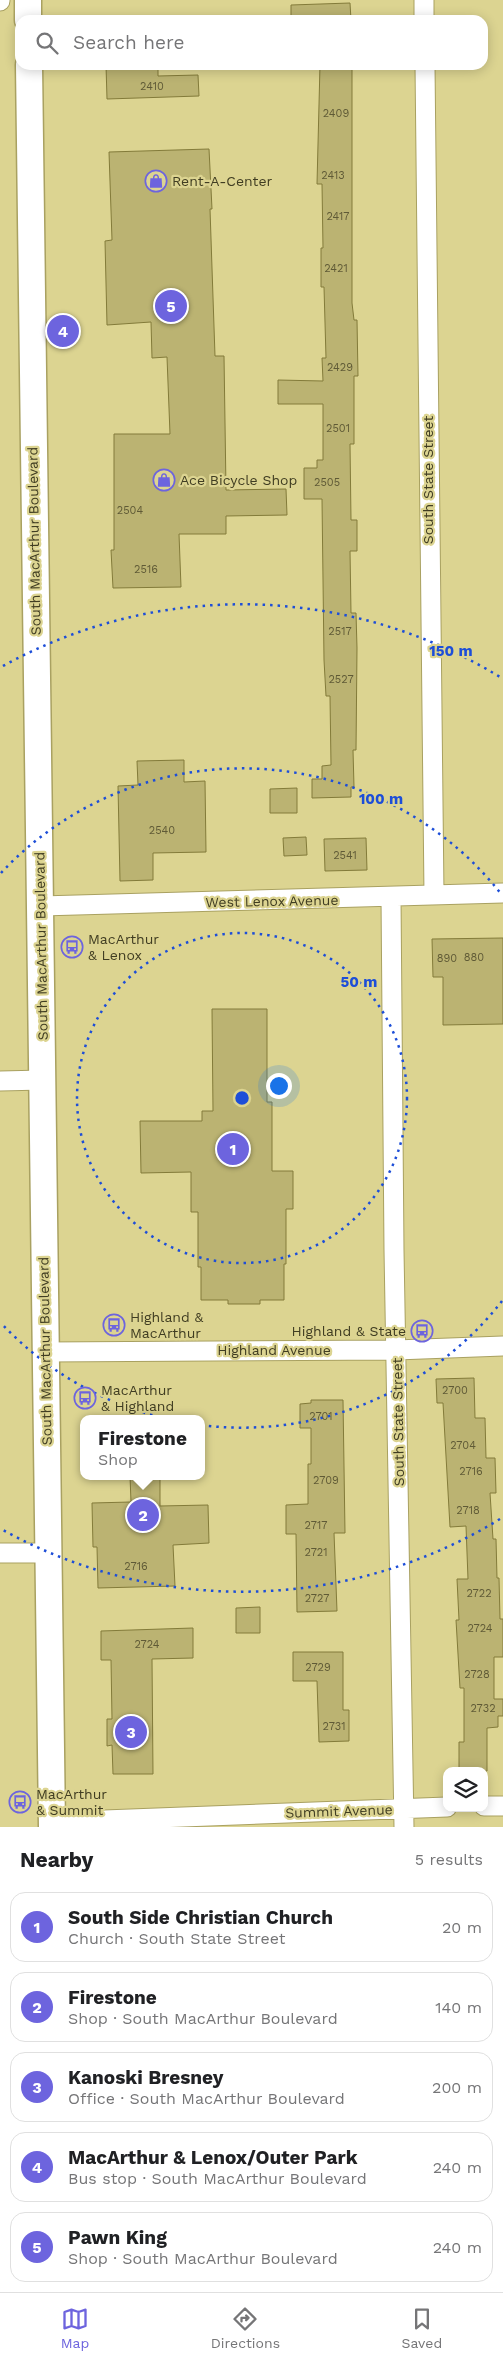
<!DOCTYPE html>
<html lang="en">
<head>
<meta charset="utf-8">
<style>
  body { margin:0; font-family:"Work Sans",sans-serif; background:#f6f6f6; color:#202124 }
  .controls { position:absolute; right:15px; bottom:15px; display:grid; overflow:hidden; border-radius:10px; box-shadow:0 2px 12px #0003 }
  .controls button { width:45px; height:45px; display:grid; place-items:center; padding:0; border:0; border-bottom:1px solid #e0e0e0; background:#fff; color:#202124; font:25px sans-serif }
  .you { position:absolute; left:278px; top:1085px; width:18px; height:18px; margin:-12px; border:4px solid #fff; border-radius:50%; background:#1a73e8; box-shadow:0 0 0 8px #1a73e833 }
  .badge { display:grid; place-items:center; width:32px; height:32px; border-radius:50%; background:#6d64de; color:#fff; font-size:16px; font-weight:700 }
  .pin { position:absolute; translate:-50% -50%; border:2px solid #fff; box-shadow:0 1px 5px #0006 }
  .popup { position:absolute; left:80px; top:1415px; width:125px; height:65px; box-sizing:border-box; display:grid; place-content:center; border-radius:10px; background:#fff; filter:drop-shadow(0 1px 4px #0005); font-size:16px; white-space:nowrap; color:#757577 }
  .popup b { font-size:19px; color:#202124 }
  .popup::after { content:''; position:absolute; left:50%; top:100%; margin-left:-10px; border:10px solid transparent; border-top-color:#fff }
  .list { margin:0; padding:0; list-style:none }
  h2 { display:flex; justify-content:space-between; align-items:center; height:65px; margin:0; padding:0 20px; font-size:21px }
  h2 small { font-size:16px; font-weight:400; color:#757577 }
  .list li { display:grid; grid-template-columns:32px 1fr auto; gap:15px; align-items:center; box-sizing:border-box; height:70px; margin:0 10px 10px; padding:0 10px; border:1px solid #e0e0e0; border-radius:15px }
  .list b { display:block; font-size:19px; white-space:nowrap }
  .list p { margin:0; font-size:16px; white-space:nowrap; color:#757577 }
  .list em { font-size:16px; font-style:normal; color:#757577 }
  .icon { flex:none; width:28px; height:28px; fill:none; stroke:currentColor; stroke-width:2; stroke-linecap:round; stroke-linejoin:round }
  .map { position:relative; flex:none; width:503px; height:1827px; overflow:hidden }
  .search { position:absolute; background:#fff; box-shadow:0 2px 12px #0003; left:15px; right:15px; top:15px; height:55px; display:flex; align-items:center; gap:12px; box-sizing:border-box; padding:0 18px; border-radius:15px; color:#757577; font-size:19px }
  .sheet { height:465px; background:#fff }
  nav { display:flex; justify-content:space-around; align-items:center; box-sizing:border-box; height:70px; border-top:1px solid #e0e0e0; background:#fff; font-size:14px; color:#757577 }
  nav a { display:grid; justify-items:center; gap:2px }
  nav .on { color:#6d64de }
  .map>svg:first-child { display:block }
  .building { fill:#bbb372; stroke:#837b3a }
  .lines { fill:none; stroke-linecap:round; stroke-linejoin:round }
  .street-casing { stroke:#a9a161; stroke-width:21 }
  .secondary-casing { stroke:#a9a161; stroke-width:29 }
  .street { stroke:#fff; stroke-width:19 }
  .secondary { stroke:#fff; stroke-width:26 }
  .ring { fill:none; stroke:#1d4ed8; stroke-width:2.5; stroke-dasharray:2.5 5 }
  .labels { text-anchor:middle; dominant-baseline:central; stroke-width:4.5; stroke-linejoin:round; paint-order:stroke }
  .number-label { font-size:11px; fill:#5f5a36 }
  .poi-label { font-size:14px; fill:#403d22; stroke:#dcd491; text-anchor:start }
  .street-label { font-size:14px; fill:#403d22; stroke:#dcd491 }
  .centre { fill:#1d4ed8; stroke:#dcd491; stroke-width:2.5 }
  .ring-label { font-size:15px; text-anchor:middle; font-weight:bold; fill:#1d4ed8; stroke:#dcd491; stroke-width:4.5; stroke-linejoin:round; paint-order:stroke }
</style>
</head>
<body>
<div class="map">
<svg width="503" height="1827" viewBox="0 0 503 1827">
  <rect width="100%" height="100%" fill="#dcd491"/>
  <path class="building" d="M350,3L351,20H291V5Z
    M106,65H158V76L198,75L199,96L107,99Z
    M320,65H352V303L354,320H357L358,376H354V444H350L351,520H357V551H350L351,613H356L357,648L356,750H353L354,787H351V797L312,798V779H322V766L331,765L330,696H326L324,660L322,499H304V468H317V460H323V404H278V380L323,381L322,358H326L324,287H321V248H323L322,184H317Z
    M209,149L212,209H210L215,356H224L226,490L286,489L287,515L226,516V534H179L181,587L113,588L111,550H114V434H170L167,357L152,358L151,322L107,325L105,241L112,240L109,152Z
    M184,760V782L205,781L206,852L153,853V880L120,881L118,786L138,785L137,761Z
    M297,788V813H270V789Z
    M306,837L307,855L284,856L283,838Z
    M366,838L367,870L325,871L324,839Z
    M503,938V1024L443,1025V977H433L432,939Z
    M212,1009H267V1102H272V1171H293V1209H286V1264H284V1300H260V1304H228V1300H201V1267H198V1212H191V1172L141,1173L140,1121H202V1111H213Z
    M474,1378L475,1418H485L486,1458H495L496,1493H490L493,1539H496L497,1578H499L500,1619H503V1657H494V1699H503V1716H498V1727L487,1728V1771H459V1742H464V1688H460L456,1620H459L457,1579H468L466,1526L450,1527L443,1403H437L436,1379Z
    M311,1400H343L345,1533H334L337,1611L297,1612L296,1534H286V1505L308,1504V1464H311V1428H300V1404L311,1403Z
    M130,1476H160V1506L208,1505L209,1543L173,1545L175,1586L98,1588L97,1547H93L92,1503L131,1502Z
    M260,1607V1633H236V1608Z
    M193,1628V1658L152,1659L153,1774H113L112,1745L107,1746V1719H112L111,1660H101V1631Z
    M293,1652H343V1710H349V1741L319,1742L317,1681H293Z"/>
  <g class="lines">
    <g class="street-casing">
      <path id="street" d="M424,0V20
        M0,1V0
        M425,65L434,895
        M391,897L394,1250L404,1827
        M41,906L503,893
        M0,1081L43,1080
        M45,1352L396,1350L503,1346
        M0,1553H49
        M484,1806H503
        M51,1822L447,1807"/>
    </g>
    <g class="secondary-casing">
      <path id="secondary" d="M28,0V20
        M29,65L52,1827"/>
    </g>
    <use href="#street" class="street"/>
    <use href="#secondary" class="secondary"/>
  </g>
  <g class="ring">
    <circle cx="242" cy="1098" r="165"/>
    <path d="M502 1301A330 330 0 0 1 1 1323M1 873A330 330 0 0 1 502 895"/>
    <path d="M500 1519A494 494 0 0 1 3 1530M3 666A494 494 0 0 1 500 677"/>
  </g>
  <defs>
    <g id="shop-ring" transform="scale(1.125)"><circle r="9.5" fill="#dcd491" stroke="#6d64de" stroke-width="1.5"/><path d="M-5-2.5h2.3a2.7 3.5 0 0 1 5.4 0H5L5.5 6h-11ZM-1.5-2.5h3a1.5 2.3 0 0 0-3 0Z" fill="#6d64de"/></g>
    <g id="bus-ring" transform="scale(1.125)"><circle r="9.5" fill="#dcd491" stroke="#6d64de" stroke-width="1.5"/><path d="M-5-6H5V4H4V6H2V4H-2V6H-4V4H-5ZM-3.5-4V0h7V-4ZM-3.5 1.2v1.5H-2V1.2ZM2 1.2v1.5H3.5V1.2Z" fill="#6d64de"/></g>
  </defs>
  <g fill-rule="evenodd">
    <use href="#shop-ring" x="156" y="181"/>
    <use href="#shop-ring" x="164" y="480"/>
    <use href="#bus-ring" x="72" y="947"/>
    <use href="#bus-ring" x="114" y="1325"/>
    <use href="#bus-ring" x="422" y="1331"/>
    <use href="#bus-ring" x="85" y="1398"/>
    <use href="#bus-ring" x="20" y="1802"/>
  </g>
  <g class="labels">
    <g class="number-label">
      <text x="152" y="86">2410</text>
      <text x="336" y="113">2409</text>
      <text x="333" y="175">2413</text>
      <text x="338" y="216">2417</text>
      <text x="336" y="268">2421</text>
      <text x="340" y="367">2429</text>
      <text x="338" y="428">2501</text>
      <text x="327" y="482">2505</text>
      <text x="130" y="510">2504</text>
      <text x="146" y="569">2516</text>
      <text x="340" y="631">2517</text>
      <text x="341" y="679">2527</text>
      <text x="162" y="830">2540</text>
      <text x="345" y="855">2541</text>
      <text x="474" y="957">880</text>
      <text x="447" y="958">890</text>
      <text x="455" y="1390">2700</text>
      <text x="321" y="1416">2701</text>
      <text x="463" y="1445">2704</text>
      <text x="471" y="1471">2716</text>
      <text x="326" y="1480">2709</text>
      <text x="468" y="1510">2718</text>
      <text x="316" y="1525">2717</text>
      <text x="316" y="1552">2721</text>
      <text x="136" y="1566">2716</text>
      <text x="479" y="1593">2722</text>
      <text x="317" y="1598">2727</text>
      <text x="480" y="1628">2724</text>
      <text x="147" y="1644">2724</text>
      <text x="318" y="1667">2729</text>
      <text x="477" y="1674">2728</text>
      <text x="483" y="1708">2732</text>
      <text x="334" y="1726">2731</text>
    </g>
    <g class="poi-label">
      <text x="172" y="181">Rent-A-Center</text>
      <text x="180" y="480">Ace Bicycle Shop</text>
      <text x="88" y="939">MacArthur<tspan x="88" dy="16">&amp; Lenox</tspan></text>
      <text x="130" y="1317">Highland &amp;<tspan x="130" dy="16">MacArthur</tspan></text>
      <text x="406" y="1331" text-anchor="end">Highland &amp; State</text>
      <text x="101" y="1390">MacArthur<tspan x="101" dy="16">&amp; Highland</tspan></text>
      <text x="36" y="1794">MacArthur<tspan x="36" dy="16">&amp; Summit</tspan></text>
    </g>
    <g class="street-label">
      <text transform="translate(428 480) rotate(-90)">South State Street</text>
      <text transform="translate(34 541) rotate(-91)">South MacArthur Boulevard</text>
      <text transform="translate(272 901) rotate(-1)">West Lenox Avenue</text>
      <text transform="translate(41 946) rotate(-91)">South MacArthur Boulevard</text>
      <text x="274" y="1350">Highland Avenue</text>
      <text transform="translate(45 1351) rotate(-91)">South MacArthur Boulevard</text>
      <text transform="translate(398 1422) rotate(-91)">South State Street</text>
      <text transform="translate(339 1811) rotate(-2)">Summit Avenue</text>
    </g>
  </g>
  <circle cx="242" cy="1098" r="8" class="centre"/>
  <g class="ring-label">
    <text x="451" y="656">150 m</text>
    <text x="381" y="804">100 m</text>
    <text x="359" y="987">50 m</text>
  </g>
</svg>
<div class="controls">
<button><svg class="icon" aria-label="layers" viewBox="0 0 24 24"><path d="M12 4l9 5-9 5-9-5zM3 14l9 5 9-5"/></svg></button>
</div>
<div class="you"></div>
<div class="pin badge" style="left:233px;top:1149px">1</div>
<div class="pin badge" style="left:143px;top:1515px">2</div>
<div class="popup"><b>Firestone</b>Shop</div>
<div class="pin badge" style="left:131px;top:1732px">3</div>
<div class="pin badge" style="left:63px;top:331px">4</div>
<div class="pin badge" style="left:171px;top:306px">5</div>
<div class="search"><svg class="icon" aria-label="search" viewBox="0 0 24 24"><circle cx="10" cy="10" r="6"/><path d="M15 15l6 6"/></svg>Search here</div>
</div>
<section class="sheet">
<h2>Nearby<small>5 results</small></h2>
<ul class="list">
<li><span class="badge">1</span><div><b>South Side Christian Church</b><p>Church · South State Street</p></div><em>20 m</em></li>
<li><span class="badge">2</span><div><b>Firestone</b><p>Shop · South MacArthur Boulevard</p></div><em>140 m</em></li>
<li><span class="badge">3</span><div><b>Kanoski Bresney</b><p>Office · South MacArthur Boulevard</p></div><em>200 m</em></li>
<li><span class="badge">4</span><div><b>MacArthur &amp; Lenox/Outer Park</b><p>Bus stop · South MacArthur Boulevard</p></div><em>240 m</em></li>
<li><span class="badge">5</span><div><b>Pawn King</b><p>Shop · South MacArthur Boulevard</p></div><em>240 m</em></li>
</ul>
</section>
<nav>
<a class="on"><svg class="icon" aria-label="map" viewBox="0 0 24 24"><path d="M3 6l6-2 6 2 6-2v14l-6 2-6-2-6 2zM9 4v14M15 6v14"/></svg>Map</a>
<a><svg class="icon" aria-label="directions" viewBox="0 0 24 24"><path d="M12 3l9 9-9 9-9-9zM9 14v-3h6M13 9l2 2-2 2"/></svg>Directions</a>
<a><svg class="icon" aria-label="saved" viewBox="0 0 24 24"><path d="M7 4h10v16l-5-4-5 4z"/></svg>Saved</a>
</nav>
</body>
</html>
